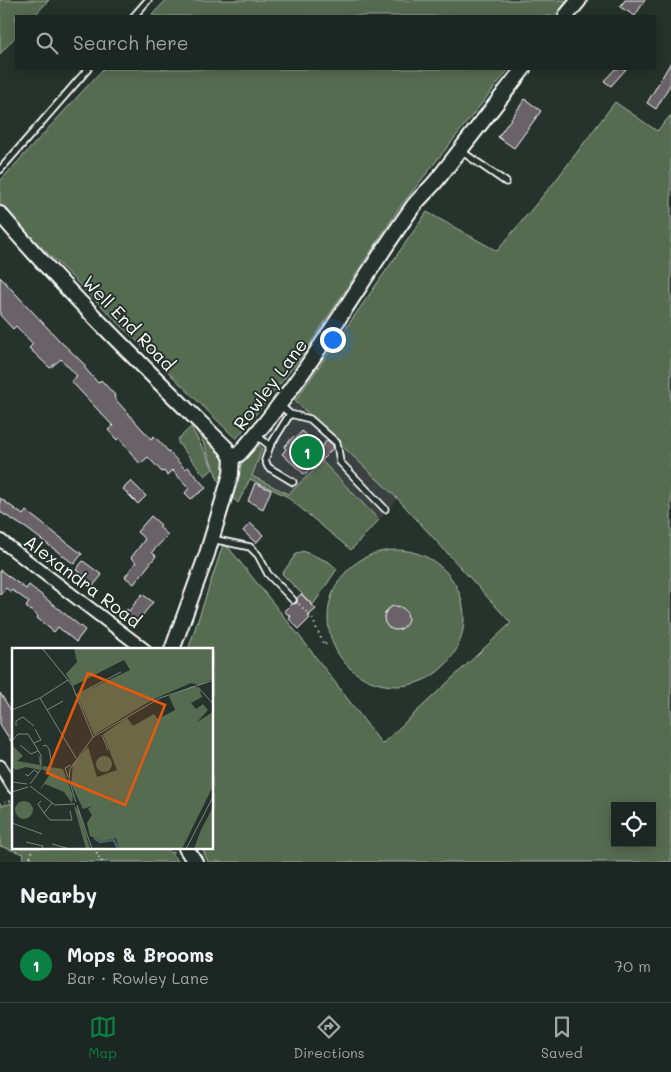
<!DOCTYPE html>
<html lang="en">
<head>
<meta charset="utf-8">
<style>
  body { margin:0; font-family:Mali,sans-serif; background:#252e2a; color:#f1f3f6 }
  .controls { position:absolute; right:15px; bottom:15px; display:grid; overflow:hidden; border-radius:0px; box-shadow:0 2px 12px #0003 }
  .controls button { width:45px; height:45px; display:grid; place-items:center; padding:0; border:0; border-bottom:1px solid #3a4340; background:#1c2622; color:#f1f3f6; font:25px sans-serif }
  .you { position:absolute; left:332px; top:339px; width:18px; height:18px; margin:-12px; border:4px solid #fff; border-radius:50%; background:#1a73e8; box-shadow:0 0 0 8px #1a73e833 }
  .badge { display:grid; place-items:center; width:32px; height:32px; border-radius:50%; background:#0b8043; color:#fff; font-size:16px; font-weight:700 }
  .pin { position:absolute; translate:-50% -50%; border:2px solid #fff; box-shadow:0 1px 5px #0006 }
  .list { margin:0; padding:0; list-style:none }
  h2 { display:flex; justify-content:space-between; align-items:center; height:65px; margin:0; padding:0 20px; font-size:21px }
  h2 small { font-size:16px; font-weight:400; color:#a0a5a5 }
  .list li { display:grid; grid-template-columns:32px 1fr auto; gap:15px; align-items:center; box-sizing:border-box; height:75px; padding:0 20px; border-top:1px solid #3a4340 }
  .list b { display:block; font-size:19px; white-space:nowrap }
  .list p { margin:0; font-size:16px; white-space:nowrap; color:#a0a5a5 }
  .list em { font-size:16px; font-style:normal; color:#a0a5a5 }
  .icon { flex:none; width:28px; height:28px; fill:none; stroke:currentColor; stroke-width:2; stroke-linecap:round; stroke-linejoin:round }
  .map { position:relative; flex:none; width:671px; height:862px; overflow:hidden }
  .search { position:absolute; background:#1c2622; box-shadow:0 2px 12px #0003; left:15px; right:15px; top:15px; height:55px; display:flex; align-items:center; gap:12px; box-sizing:border-box; padding:0 18px; border-radius:0px; color:#a0a5a5; font-size:19px }
  .sheet { height:140px; background:#1c2622 }
  nav { display:flex; justify-content:space-around; align-items:center; box-sizing:border-box; height:70px; border-top:1px solid #3a4340; background:#1c2622; font-size:14px; color:#a0a5a5 }
  nav a { display:grid; justify-items:center; gap:2px }
  nav .on { color:#0b8043 }
  .map>svg:first-child { display:block }
  .built { fill:#3a413f }
  .green { fill:#566c51; stroke:#aab6a8; fill-rule:evenodd }
  .building { fill:#6a6269; stroke:#fff }
  .lines { fill:none; stroke-linecap:round; stroke-linejoin:round }
  .service-casing { stroke:#fff; stroke-width:9 }
  .minor-casing { stroke:#fff; stroke-width:15 }
  .tertiary-casing { stroke:#fff; stroke-width:18 }
  .path { stroke:#fff; stroke-width:2; stroke-dasharray:1 4; stroke-linecap:butt }
  .service { stroke:#26332d; stroke-width:5.5 }
  .minor { stroke:#26332d; stroke-width:11 }
  .tertiary { stroke:#26332d; stroke-width:14 }
  .labels { text-anchor:middle; dominant-baseline:central; stroke-width:4; stroke-linejoin:round; paint-order:stroke }
  .street-label { font-size:18px; fill:#fff; stroke:#26332d }
  .inset-river { fill:none; stroke:#44666a; stroke-width:2.5 }
  .inset-road { fill:none; stroke:#7d8581; stroke-width:1 }
  .view { fill:#e8590c; fill-opacity:0.15; stroke:#e8590c; stroke-width:2.5 }
  .inset-edge { fill:none; stroke:#fff; stroke-width:2.5 }
</style>
</head>
<body>
<div class="map">
<svg width="671" height="862" viewBox="0 0 671 862">
  <rect width="100%" height="100%" fill="#26332d"/>
  <filter id="ink" filterUnits="userSpaceOnUse"><feTurbulence type="fractalNoise" baseFrequency=".02" numOctaves="2"/><feDisplacementMap in="SourceGraphic" scale="10" xChannelSelector="R" yChannelSelector="G"/><feConvolveMatrix kernelMatrix="1 2 1 2 8 2 1 2 1" color-interpolation-filters="sRGB"/></filter>
  <g filter="url(#ink)">
    <path class="built" d="M295,401L398,499L351,550L286,496L251,480L262,449L260,445L266,435Z"/>
    <path class="green" d="M0,0H49L34,16H16V36L0,54Z
      M166,0H568L554,16H151Z
      M103,69H509L400,207L303,355L236,439L0,206V181Z
      M615,102L657,131L671,115V862H208L202,848H212V650H188L224,542L305,643L382,744L511,623L398,499L295,401L427,212L497,251L556,180ZM615,806H652V843H615Z
      M196,425L224,455L226,462L223,482H219L203,442L193,426Z
      M191,427L208,458L213,469L205,476L178,443V439Z
      M258,444L262,449L252,476L288,494L323,462L379,520L351,550L286,496L250,479L238,503L230,496C235,482 244,448 258,444Z
      M328 618a68 68 0 1 1 136 0a68 68 0 1 1-136 0Z
      M303,551L329,562L337,569L313,605L282,574L296,554Z
      M14,803V848H166L179,862H22L24,854L0,846V806Z"/>
    <path class="building" d="M625,0H645L635,16L620,7Z
      M671,62V83L656,109L647,103Z
      M615,69H626L611,86L604,81Z
      M525,99L541,111L514,148L498,137Z
      M0,277L59,340L86,366L84,367L98,383L101,380L115,395L114,397L116,400L151,439L154,436L185,469L188,467L206,488L191,499L185,493L189,488L172,470L167,475L164,471L162,472L148,457L140,464L119,438L117,440L108,430L113,426L71,381L77,376L61,359L50,368L29,348L33,344L16,326L13,329L0,315Z
      M302,431L321,448L327,440L333,445V448L321,462L319,459L305,475L282,454L286,449L284,447L294,436L296,438Z
      M131,481L146,496L138,504L123,489Z
      M255,483L271,490L263,509L248,501Z
      M0,498L23,515L26,511L82,554L74,564L26,528L0,512Z
      M151,516L161,525L159,527L168,535L152,552L156,556L134,584L125,577L136,562L131,558L145,539L137,532Z
      M250,523L263,535L256,543L243,531Z
      M83,561L102,575L93,586L85,580L86,577L76,570Z
      M0,570L26,589L29,585L85,630L76,642L58,627L54,632L37,618L38,616L26,607L29,602L12,590L11,592L6,588L0,595Z
      M142,594L153,602L134,626L121,616L127,609L129,611Z
      M301,594L316,609L308,616L310,618L299,629L289,619L291,617L284,611L291,604L297,603V598Z
      M384 618a12 12 0 1 1 24 0a12 12 0 1 1-24 0Z
      M0,693L14,715V746L0,724Z"/>
    <g class="lines">
      <g class="service-casing">
        <path id="service" d="M134,16L148,0
          M461,151L506,182
          M0,170L88,69
          M290,414L310,419L337,443L340,462L385,509
          M256,435L270,446L290,414L280,405
          M270,446L265,460L268,467L293,482
          M212,539L250,547L258,555L268,574L293,600"/>
      </g>
      <g class="minor-casing">
        <path id="minor" d="M0,540L145,650
          M0,766L14,788"/>
      </g>
      <g class="tertiary-casing">
        <path id="tertiary" d="M566,16L579,0
          M0,214C70,296 149,372 226,448L232,458L231,474L207,554L172,650
          M232,458L239,454C306,379 354,290 412,208C419,198 429,190 437,180C466,143 494,106 523,69
          M186,848L195,862"/>
      </g>
      <path class="path" d="M299,604L312,618L324,645L328,643
        M0,804L14,800
        M94,848L102,862
        M169,848L175,855
        M29,862L33,848"/>
      <use href="#service" class="service"/>
      <use href="#minor" class="minor"/>
      <use href="#tertiary" class="tertiary"/>
    </g>
  </g>
  <g class="labels">
    <g class="street-label">
      <text transform="translate(129 323) rotate(46)">Well End Road</text>
      <text transform="translate(270 384) rotate(-53)">Rowley Lane</text>
      <text transform="translate(83 581) rotate(37)">Alexandra Road</text>
    </g>
  </g>
  <g transform="translate(12 648)">
    <rect width="201" height="201" fill="#26332d"/>
    <path d="M62,0H201V31L187,37L179,35L140,52L82,87L65,47L118,22L112,12L61,38L54,26L65,14ZM180,38L187,40L190,49L179,55L184,61L191,56L196,62L185,74L201,64V138L170,201H107L104,190L90,193L78,188L75,175L80,167L76,161L80,158L71,161L59,136L61,116L76,99L85,129L105,122L91,86L115,70L121,78L142,66L146,71L163,62L157,48ZM0,97L11,108L5,113L28,117L26,105L29,113L28,122L14,119L4,122L0,119ZM84 116a8 8 0 1 1 16 0a8 8 0 1 1-16 0ZM31,118L51,121L61,148L60,155L52,144L33,136L27,143L38,126L30,121ZM3 162a9 9 0 1 1 18 0a9 9 0 1 1-18 0ZM62,158L67,162L78,201H74ZM201,159V201H182L188,184Z" fill="#566c51"/>
    <path class="inset-river" d="M82,190L88,194L102,192L106,201"/>
    <path class="inset-road" d="M30,0L60,37L81,89M186,39L202,57M64,47L109,24M28,50L64,110M0,62L28,50L56,32M35,62L51,53M4,78V73L11,69L22,78M90,87L96,102M0,93L6,86H16L29,107V121L18,136M22,95L29,92L23,81M8,97L19,106L26,103M31,98L34,97L37,101L40,117M13,126L16,128L22,122L27,125M56,129L53,120L59,117M0,134L15,136M18,138L43,157L63,156M0,144L16,139M29,153L26,156L32,165M64,154L57,132L58,121L81,89L148,50L202,32M40,155L32,165L38,172H60L58,163M65,157L80,201M0,175L30,186M14,194L31,198L30,201M40,196L58,201M174,201L202,147"/>
    <path class="view" d="M76,25L153,57L113,157L35,125Z"/>
    <rect width="201" height="201" class="inset-edge"/>
  </g>
</svg>
<div class="controls">
<button><svg class="icon" aria-label="locate" viewBox="0 0 24 24"><circle cx="12" cy="12" r="6"/><path d="M12 2v4M12 18v4M2 12h4M18 12h4"/></svg></button>
</div>
<div class="you"></div>
<div class="pin badge" style="left:307px;top:452px">1</div>
<div class="search"><svg class="icon" aria-label="search" viewBox="0 0 24 24"><circle cx="10" cy="10" r="6"/><path d="M15 15l6 6"/></svg>Search here</div>
</div>
<section class="sheet">
<h2>Nearby<small></small></h2>
<ul class="list">
<li><span class="badge">1</span><div><b>Mops &amp; Brooms</b><p>Bar · Rowley Lane</p></div><em>70 m</em></li>
</ul>
</section>
<nav>
<a class="on"><svg class="icon" aria-label="map" viewBox="0 0 24 24"><path d="M3 6l6-2 6 2 6-2v14l-6 2-6-2-6 2zM9 4v14M15 6v14"/></svg>Map</a>
<a><svg class="icon" aria-label="directions" viewBox="0 0 24 24"><path d="M12 3l9 9-9 9-9-9zM9 14v-3h6M13 9l2 2-2 2"/></svg>Directions</a>
<a><svg class="icon" aria-label="saved" viewBox="0 0 24 24"><path d="M7 4h10v16l-5-4-5 4z"/></svg>Saved</a>
</nav>
</body>
</html>
